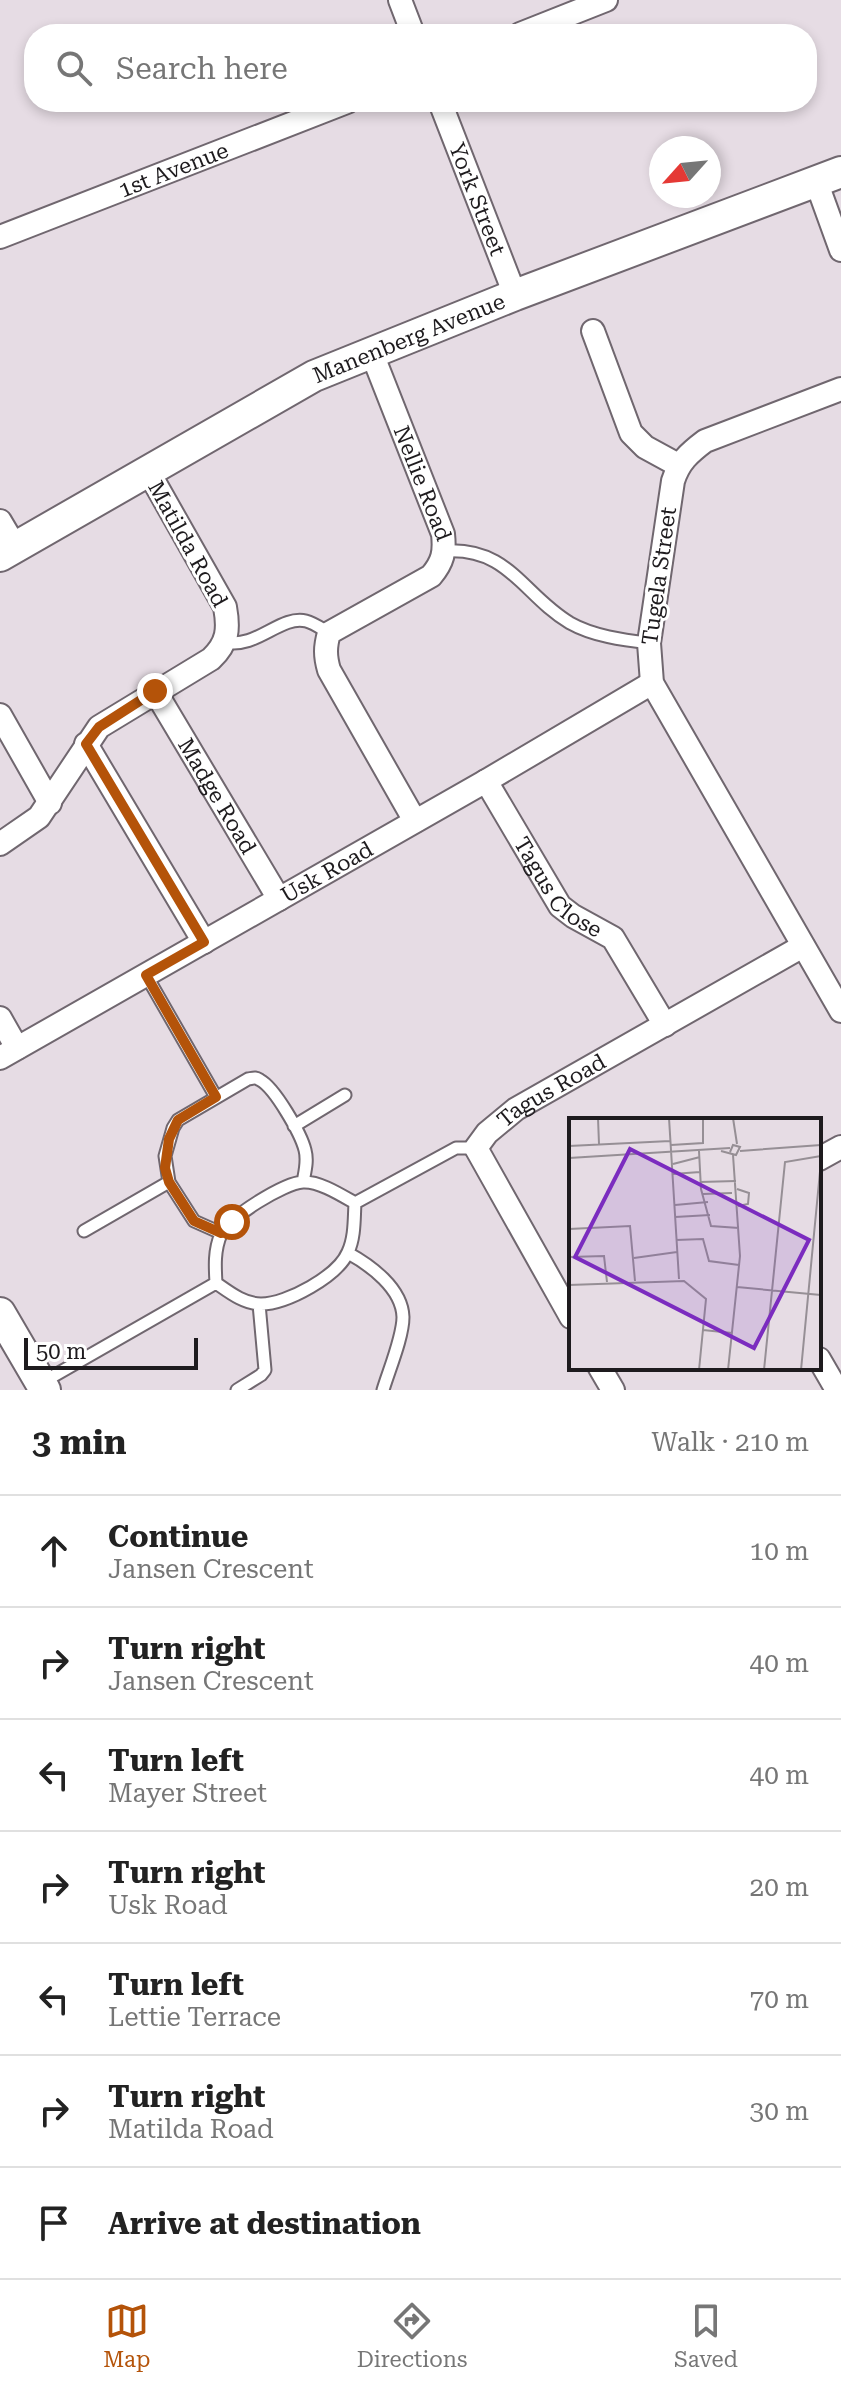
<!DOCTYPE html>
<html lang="en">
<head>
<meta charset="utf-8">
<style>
  body { margin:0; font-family:"Roboto Serif",serif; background:#f6f6f6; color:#222 }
  .compass { position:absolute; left:649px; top:136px; width:72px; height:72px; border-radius:50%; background:#fff; box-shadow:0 4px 12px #0003; rotate:243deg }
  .scale { position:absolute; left:24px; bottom:20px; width:174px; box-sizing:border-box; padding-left:8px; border:4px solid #1e1b1e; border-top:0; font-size:22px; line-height:28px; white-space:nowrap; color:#1e1b1e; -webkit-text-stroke:6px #fff; paint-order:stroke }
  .stop { position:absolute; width:24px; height:24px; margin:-18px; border:6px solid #b45309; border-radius:50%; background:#fff }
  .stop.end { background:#b45309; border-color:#fff; box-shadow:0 2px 8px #0008 }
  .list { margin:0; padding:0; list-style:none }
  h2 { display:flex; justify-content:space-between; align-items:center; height:104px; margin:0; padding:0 32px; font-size:34px }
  h2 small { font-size:26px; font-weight:400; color:#767676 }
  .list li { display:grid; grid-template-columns:52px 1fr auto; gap:24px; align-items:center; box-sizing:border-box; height:112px; padding:0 32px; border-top:2px solid #e0e0e0 }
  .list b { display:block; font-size:30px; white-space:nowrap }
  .list p { margin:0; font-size:26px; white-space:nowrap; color:#767676 }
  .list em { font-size:26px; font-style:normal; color:#767676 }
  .icon { flex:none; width:44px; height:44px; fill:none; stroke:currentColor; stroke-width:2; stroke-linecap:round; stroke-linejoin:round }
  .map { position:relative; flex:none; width:841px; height:1390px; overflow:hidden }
  .search { position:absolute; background:#fff; box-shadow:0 4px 12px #0003; left:24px; right:24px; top:24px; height:88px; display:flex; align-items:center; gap:20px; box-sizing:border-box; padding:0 28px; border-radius:32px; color:#767676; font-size:30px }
  .sheet { height:888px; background:#fff }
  nav { display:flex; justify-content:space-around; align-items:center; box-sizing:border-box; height:112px; border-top:2px solid #e0e0e0; background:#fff; font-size:22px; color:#767676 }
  nav a { display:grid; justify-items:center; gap:4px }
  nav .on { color:#b45309 }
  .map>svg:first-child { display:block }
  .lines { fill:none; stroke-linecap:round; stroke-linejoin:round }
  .lane-casing { stroke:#70676f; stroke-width:15 }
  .street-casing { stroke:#70676f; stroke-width:26 }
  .secondary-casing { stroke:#70676f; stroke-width:34 }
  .lane { stroke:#fff; stroke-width:11 }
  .street { stroke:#fff; stroke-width:22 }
  .secondary { stroke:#fff; stroke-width:30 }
  .route { stroke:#b45309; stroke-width:10 }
  .labels { text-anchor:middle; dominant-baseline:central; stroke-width:6; stroke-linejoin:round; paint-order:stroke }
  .street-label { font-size:22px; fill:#1e1b1e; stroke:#fff }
  .inset-road { fill:none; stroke:#968f95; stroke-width:2 }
  .view { fill:#7b2cbf; fill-opacity:0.15; stroke:#7b2cbf; stroke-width:4 }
  .inset-edge { fill:none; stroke:#1e1b1e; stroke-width:4 }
</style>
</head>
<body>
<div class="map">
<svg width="841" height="1390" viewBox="0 0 841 1390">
  <rect width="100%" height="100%" fill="#e6dce4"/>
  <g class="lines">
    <g class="lane-casing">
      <path id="lane" d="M445,551C509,547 523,595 570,623C593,636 623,640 649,643
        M225,642C257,649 280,615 306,621C314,623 322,629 329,633
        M146,975L216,1097
        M294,1126L345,1095
        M355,1203L456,1148H476
        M84,1231L169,1182
        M221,1233L194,1221L169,1182L165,1156L173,1128L178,1120L248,1079C254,1078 255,1077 260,1080C275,1088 301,1134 305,1150C308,1161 305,1171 303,1182
        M348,1253C370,1265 402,1288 403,1317C403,1337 389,1370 383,1390
        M216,1283C215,1267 214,1250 221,1234C229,1217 284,1183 303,1182C319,1181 341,1195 355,1203
        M216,1283C229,1292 244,1304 261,1304C287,1304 338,1276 348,1252C355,1237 354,1219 355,1203
        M43,1382L216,1283
        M237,1390L261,1375L265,1370L259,1304"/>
    </g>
    <g class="street-casing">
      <g id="street">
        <path d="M400,0L413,34"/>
        <path d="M520,34L606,0"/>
        <path id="s1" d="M440,102L515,295"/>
        <path d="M816,181L841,250"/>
        <path id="s2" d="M0,237L347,102"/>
        <path d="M593,331L631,433L645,447L678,465"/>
        <path id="s3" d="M371,351L443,534C445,552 443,562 431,576L329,633C325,647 325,656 329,670L415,821"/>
        <path d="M841,389L705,441C689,453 679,462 673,481L649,643L652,683L841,1011"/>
        <path d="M0,521L16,548"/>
        <path id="s4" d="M155,691L279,899"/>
        <path d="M0,715L50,803"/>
        <path d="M86,744L204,942"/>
        <path id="s5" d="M486,781L560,906L573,916L613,938L665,1025"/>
        <path d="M0,844L39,817L99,727L211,659C228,643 229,629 225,607L148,471"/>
        <path d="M0,1018L17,1048"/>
        <path id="s6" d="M0,1058L486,781L652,683"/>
        <path d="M819,1159L841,1147"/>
        <path id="s7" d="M571,1317L476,1148L487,1133L516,1109L803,946"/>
        <path d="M819,1359L837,1390"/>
        <path d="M600,1368L613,1390"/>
      </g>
    </g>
    <g class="secondary-casing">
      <g id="secondary">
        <path id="s8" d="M0,556L314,376L515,295L841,172"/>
        <path d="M0,1313L45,1390"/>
      </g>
    </g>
    <use href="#lane" class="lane"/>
    <use href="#street" class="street"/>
    <use href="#secondary" class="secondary"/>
  </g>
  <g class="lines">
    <path class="route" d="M155,691L99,727L86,744L204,942L146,975L216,1097L178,1120L169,1139L165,1168L169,1182L194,1221L221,1233L232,1222"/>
  </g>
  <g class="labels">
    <g class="street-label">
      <text stroke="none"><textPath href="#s2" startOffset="186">1st Avenue</textPath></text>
      <text stroke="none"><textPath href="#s1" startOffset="104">York Street</textPath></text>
      <text stroke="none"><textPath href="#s8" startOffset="464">Manenberg Avenue</textPath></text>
      <text stroke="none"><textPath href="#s3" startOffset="142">Nellie Road</textPath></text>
      <text transform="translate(188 544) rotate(61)">Matilda Road</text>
      <text transform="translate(659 576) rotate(-82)">Tugela Street</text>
      <text stroke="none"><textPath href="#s4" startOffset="122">Madge Road</textPath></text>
      <text stroke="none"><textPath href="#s6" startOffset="376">Usk Road</textPath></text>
      <text stroke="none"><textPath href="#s5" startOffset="130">Tagus Close</textPath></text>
      <text stroke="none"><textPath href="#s7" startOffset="290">Tagus Road</textPath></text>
    </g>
  </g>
  <g transform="translate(569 1118)">
    <rect width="252" height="252" fill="#e6dce4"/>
    <path class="inset-road" d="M0,0L1,28M29,0L30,26M100,0L110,161M164,0L168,26M102,27L134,25V0M0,28L101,23M130,33L132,71L142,108L170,110M152,33L167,37L171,29L164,27L161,34M171,33L252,27M0,40L161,30M104,46L131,39M104,56L131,54M131,64L167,63M168,71L180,75L179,86L169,88M134,76L163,75M106,87L139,84M106,99L141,97M0,111L61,108L66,163M107,122L134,121L140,143L170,147M0,139L35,138L38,164M65,140L108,134M0,167L115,163L137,181L130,252M168,169L252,177M134,212L163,215M159,252L171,138L164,37M195,252L216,44L252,38M232,252L252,43"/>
    <path class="view" d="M61,31L240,122L185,230L6,139Z"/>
    <rect width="252" height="252" class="inset-edge"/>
  </g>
</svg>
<svg class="compass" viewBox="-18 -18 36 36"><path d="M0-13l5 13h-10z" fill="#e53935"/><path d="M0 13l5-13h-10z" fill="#767676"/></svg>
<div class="scale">50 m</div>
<div class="stop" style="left:232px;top:1222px"></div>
<div class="stop end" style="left:155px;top:691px"></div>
<div class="search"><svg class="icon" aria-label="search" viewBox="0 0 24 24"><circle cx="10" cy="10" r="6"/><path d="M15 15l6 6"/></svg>Search here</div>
</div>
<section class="sheet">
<h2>3 min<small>Walk · 210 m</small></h2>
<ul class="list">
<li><svg class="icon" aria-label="ahead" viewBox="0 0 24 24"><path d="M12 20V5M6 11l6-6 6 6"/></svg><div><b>Continue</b><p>Jansen Crescent</p></div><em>10 m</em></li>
<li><svg class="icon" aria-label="right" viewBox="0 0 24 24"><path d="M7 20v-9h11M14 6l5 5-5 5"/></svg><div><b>Turn right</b><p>Jansen Crescent</p></div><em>40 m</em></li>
<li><svg class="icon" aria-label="left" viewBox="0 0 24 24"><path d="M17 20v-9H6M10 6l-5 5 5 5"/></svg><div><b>Turn left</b><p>Mayer Street</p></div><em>40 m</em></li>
<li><svg class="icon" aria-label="right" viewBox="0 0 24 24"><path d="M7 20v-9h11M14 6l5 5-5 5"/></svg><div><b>Turn right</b><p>Usk Road</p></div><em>20 m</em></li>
<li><svg class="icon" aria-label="left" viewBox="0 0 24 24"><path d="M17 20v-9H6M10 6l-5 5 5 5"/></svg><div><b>Turn left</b><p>Lettie Terrace</p></div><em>70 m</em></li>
<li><svg class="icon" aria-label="right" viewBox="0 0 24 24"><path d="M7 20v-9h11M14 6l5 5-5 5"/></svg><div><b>Turn right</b><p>Matilda Road</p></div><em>30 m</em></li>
<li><svg class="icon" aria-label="arrive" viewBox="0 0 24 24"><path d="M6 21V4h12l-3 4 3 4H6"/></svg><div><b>Arrive at destination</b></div></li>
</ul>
</section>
<nav>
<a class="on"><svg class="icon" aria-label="map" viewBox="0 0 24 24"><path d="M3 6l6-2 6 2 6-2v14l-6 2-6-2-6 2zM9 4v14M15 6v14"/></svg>Map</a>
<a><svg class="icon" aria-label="directions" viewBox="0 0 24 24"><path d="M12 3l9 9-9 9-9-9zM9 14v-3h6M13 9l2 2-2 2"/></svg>Directions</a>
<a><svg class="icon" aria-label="saved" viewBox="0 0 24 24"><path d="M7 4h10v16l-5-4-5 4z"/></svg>Saved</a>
</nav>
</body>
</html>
